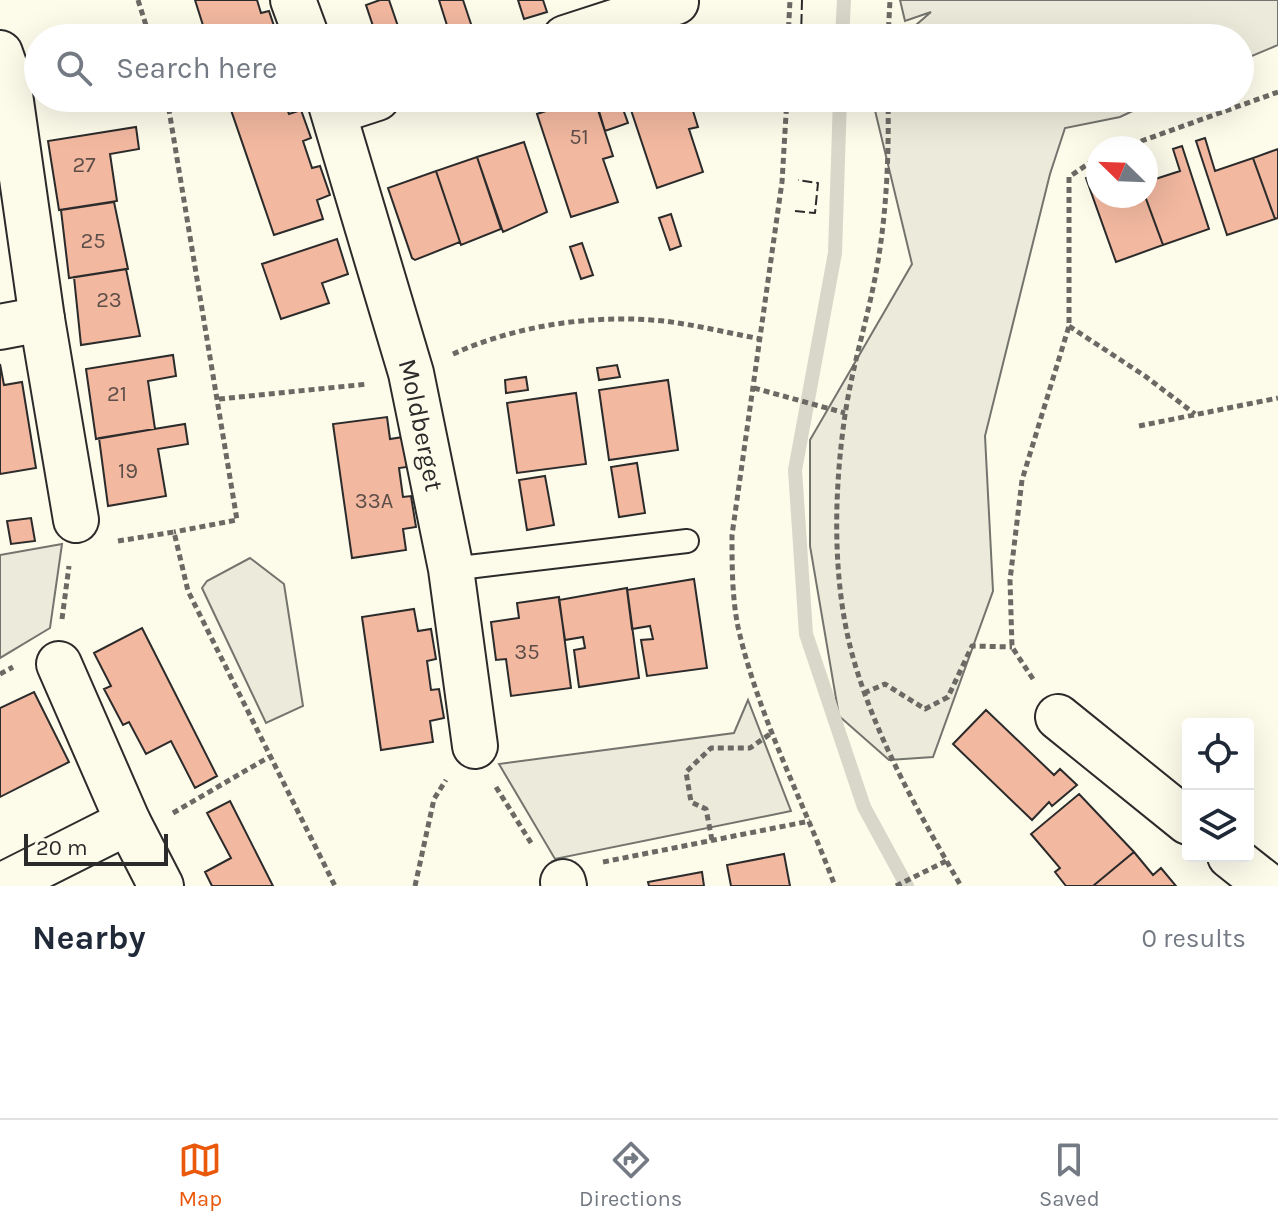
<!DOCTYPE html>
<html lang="en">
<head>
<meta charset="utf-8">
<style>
  body { margin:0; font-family:Karla,sans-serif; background:#f6f6f7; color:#1f2937 }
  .controls { position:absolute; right:24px; bottom:24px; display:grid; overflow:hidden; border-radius:8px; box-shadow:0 8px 32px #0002 }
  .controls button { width:72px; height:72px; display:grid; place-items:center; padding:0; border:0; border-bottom:2px solid #e0e1e3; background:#fff; color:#1f2937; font:40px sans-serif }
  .compass { position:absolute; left:1086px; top:136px; width:72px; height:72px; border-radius:50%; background:#fff; box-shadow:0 8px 32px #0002; rotate:293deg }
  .scale { position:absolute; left:24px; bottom:20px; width:144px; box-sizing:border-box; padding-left:8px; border:4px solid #2b2b2b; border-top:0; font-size:22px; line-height:28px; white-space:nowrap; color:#2b2b2b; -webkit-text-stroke:6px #fdfbea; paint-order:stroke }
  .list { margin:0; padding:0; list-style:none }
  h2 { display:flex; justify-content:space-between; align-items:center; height:104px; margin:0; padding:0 32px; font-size:34px }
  h2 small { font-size:26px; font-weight:400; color:#747a83 }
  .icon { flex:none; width:44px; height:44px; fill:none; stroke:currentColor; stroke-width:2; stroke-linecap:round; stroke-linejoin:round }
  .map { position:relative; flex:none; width:1278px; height:886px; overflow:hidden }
  .search { position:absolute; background:#fff; box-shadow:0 8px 32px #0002; left:24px; right:24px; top:24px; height:88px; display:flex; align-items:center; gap:20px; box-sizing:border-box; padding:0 28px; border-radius:44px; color:#747a83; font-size:30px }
  .sheet { height:232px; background:#fff }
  nav { display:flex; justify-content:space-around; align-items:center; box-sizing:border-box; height:112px; border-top:2px solid #e0e1e3; background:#fff; font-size:22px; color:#747a83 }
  nav a { display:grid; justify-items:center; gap:4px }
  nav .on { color:#ea580c }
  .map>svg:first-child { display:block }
  .green { fill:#ecebdb; stroke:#74746e; stroke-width:2 }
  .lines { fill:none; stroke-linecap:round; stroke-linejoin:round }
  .stream { stroke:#d8d7c9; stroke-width:14 }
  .building { fill:#f2b8a0; stroke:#2b2b2b; stroke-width:2 }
  .lane-casing { stroke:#2b2b2b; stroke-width:26 }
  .street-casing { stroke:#2b2b2b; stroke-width:48 }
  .path { stroke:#6a6964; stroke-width:5; stroke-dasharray:6 4; stroke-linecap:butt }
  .lane { stroke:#fdfbea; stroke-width:22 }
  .street { stroke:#fdfbea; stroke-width:44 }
  .fence { stroke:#2b2b2b; stroke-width:2; stroke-dasharray:10 4; stroke-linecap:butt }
  .labels { text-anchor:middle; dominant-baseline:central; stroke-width:6; stroke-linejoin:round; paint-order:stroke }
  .number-label { font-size:22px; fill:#5d4e48 }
  .street-label { font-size:26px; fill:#2b2b2b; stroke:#fdfbea }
</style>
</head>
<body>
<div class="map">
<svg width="1278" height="886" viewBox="0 0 1278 886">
  <rect width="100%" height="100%" fill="#fdfbea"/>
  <path class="green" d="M900,0H1278V45L1240,61V38H878L909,31L931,12L905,21Z
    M872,98H1160L1120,117L1065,128L1050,174L985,436L993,591L933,757L889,760L839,716L810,546V440L912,264Z
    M62,544L50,628L0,658V555Z
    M250,558L284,584L303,706L266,723L202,588L207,581Z
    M748,700L791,811L555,859L499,764L734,733Z"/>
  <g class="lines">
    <path class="stream" d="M842,38L844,0
      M840,98L835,253L795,470L806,634L864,807L907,886"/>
  </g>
  <path class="building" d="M195,0H257L261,13L269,11L278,38H207Z
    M380,0H389L402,38H377L366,5Z
    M439,0H463L475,36L451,38Z
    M518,0H543L547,12L524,19Z
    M266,98H283L289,114L301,110L311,138L303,141L312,168L320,166L330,195L317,200L323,219L274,235L231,110Z
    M585,98H594L613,156L603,159L618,202L571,217L537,114Z
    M595,98H619L628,123L605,131Z
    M627,98H689L698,127L689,129L703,172L657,188Z
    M136,127L139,149L110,154L117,201L59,210L48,141Z
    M1205,138L1215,171L1253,158L1275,219L1227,235L1196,141Z
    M524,142L547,212L503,232L477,157Z
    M1182,146L1209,229L1163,245L1145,196L1146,182L1180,171L1173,149Z
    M1278,149V218L1275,219L1253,158Z
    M477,157L501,229L461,245L436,171Z
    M436,171L460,242L415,260L412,258L388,188Z
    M1096,174L1098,196H1145L1163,245L1116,262L1086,178Z
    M114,202L128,269L69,278L61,210Z
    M671,214L681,246L670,250L659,218Z
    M337,239L348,274L322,283L329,303L281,319L262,264Z
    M582,243L593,275L581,279L570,247Z
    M126,269L140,336L81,345L74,277Z
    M173,355L176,376L148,381L155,429L96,439L86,369Z
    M0,364L4,385L22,382L36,468L0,474Z
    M617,365L620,377L599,380L597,368Z
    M526,377L528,390L506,393L505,380Z
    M668,380L678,450L609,460L599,390Z
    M576,393L586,464L517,473L507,403Z
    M387,417L390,439L403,437L407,467L399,468L403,497L411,496L416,527L403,529L406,550L352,558L333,424Z
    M185,424L188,444L158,449L166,496L108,506L99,438Z
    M637,463L645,513L619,517L611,467Z
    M545,476L554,525L527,530L519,480Z
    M31,518L35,541L11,544L7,521Z
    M694,579L707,668L647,676L641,640L653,639L650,626L632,629L627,590Z
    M627,588L639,678L579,687L574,650L585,648L583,637L565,640L559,600Z
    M559,597L571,688L511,696L506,659L496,660L491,622L519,618L517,603Z
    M414,609L418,631L431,629L436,659L427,661L431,690L439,689L444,718L430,721L433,742L381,750L362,617Z
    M142,628L217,776L195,788L171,741L146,754L129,722L123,725L104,689L111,686L94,653Z
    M34,692L69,762L0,797V708Z
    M986,710L1054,775L1060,769L1077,785L1052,806L1049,802L1032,820L953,744Z
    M1079,794L1134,852L1093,886H1066L1055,872L1060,868L1031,834Z
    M230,801L273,886H212L205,872L231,858L207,813Z
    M1134,852L1153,875L1161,868L1176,886H1093Z
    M784,854L790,886H731L727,865Z
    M702,872L704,886H649L648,882Z"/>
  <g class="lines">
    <g class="lane-casing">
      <path id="lane" d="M451,569L687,541"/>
    </g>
    <g class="street-casing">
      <g id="street">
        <path d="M293,0L307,38"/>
        <path d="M565,38L676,2"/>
        <path d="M0,53L7,73L42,319L76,520"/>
        <path id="s1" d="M329,98L411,373L451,569L475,746"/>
        <path d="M334,112L377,98"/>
        <path d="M0,327L42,319"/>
        <path d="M59,664L128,822L161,886"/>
        <path d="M1058,717L1188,822"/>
        <path d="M1230,856L1268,886"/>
        <path d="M563,882L564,886"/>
        <path d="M1,886L128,822"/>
      </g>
    </g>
    <path class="path" d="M138,0L150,38
      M788,38L790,0
      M888,38L890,0
      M167,98L237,520L174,532
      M787,98L782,182L732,535C732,566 732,597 738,627C758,716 803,801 835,886
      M888,98C889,150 887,204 879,255C871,309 853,361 845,415C834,490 832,576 851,650C873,733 918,812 961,886
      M1122,148L1278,92
      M1069,326L1145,376L1195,414
      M453,354C517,325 594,314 664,321C696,325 729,333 761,339
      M754,388L845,413
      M219,399L368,384
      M1139,426L1278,398
      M118,541L174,532L188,591L335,886
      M62,619L69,566
      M0,674L13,667
      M1033,679L1012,647L1010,580L1022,480L1069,326V177L1098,157
      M864,693L885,684L925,709L948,697L972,646L1012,647
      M496,787L533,846
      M173,813L269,757
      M712,840L706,809L691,802L686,772L711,748H750L773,732
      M603,862L810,821
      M415,886L434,799L446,780
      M896,886L946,861"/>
    <use href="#lane" class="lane"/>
    <use href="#street" class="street"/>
    <path class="fence" d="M801,38L802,0
      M795,211L815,213L818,183L798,180"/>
  </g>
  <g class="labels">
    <g class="number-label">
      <text x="579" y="137">51</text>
      <text x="84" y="165">27</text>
      <text x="93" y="241">25</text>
      <text x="109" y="300">23</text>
      <text x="117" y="394">21</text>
      <text x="128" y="471">19</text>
      <text x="374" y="501">33A</text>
      <text x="527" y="652">35</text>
    </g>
    <g class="street-label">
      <text stroke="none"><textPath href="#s1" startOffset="340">Moldberget</textPath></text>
    </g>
  </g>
</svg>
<div class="controls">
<button><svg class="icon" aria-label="locate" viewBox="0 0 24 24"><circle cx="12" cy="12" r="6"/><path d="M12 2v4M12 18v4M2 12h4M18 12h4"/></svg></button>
<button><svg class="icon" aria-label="layers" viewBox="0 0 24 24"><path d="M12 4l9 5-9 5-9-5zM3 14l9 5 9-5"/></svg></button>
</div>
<svg class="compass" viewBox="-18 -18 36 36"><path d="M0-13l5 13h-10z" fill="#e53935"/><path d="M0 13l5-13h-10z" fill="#747a83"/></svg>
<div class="scale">20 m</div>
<div class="search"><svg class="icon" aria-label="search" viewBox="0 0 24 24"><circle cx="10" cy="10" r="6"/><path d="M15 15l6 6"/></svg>Search here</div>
</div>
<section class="sheet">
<h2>Nearby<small>0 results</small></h2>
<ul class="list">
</ul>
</section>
<nav>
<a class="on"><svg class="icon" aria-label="map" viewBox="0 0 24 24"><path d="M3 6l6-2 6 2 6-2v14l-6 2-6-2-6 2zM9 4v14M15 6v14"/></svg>Map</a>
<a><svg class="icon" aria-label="directions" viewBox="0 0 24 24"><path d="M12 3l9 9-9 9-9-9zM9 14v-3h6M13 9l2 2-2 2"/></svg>Directions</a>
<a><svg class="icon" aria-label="saved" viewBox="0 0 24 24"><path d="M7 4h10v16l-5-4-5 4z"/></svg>Saved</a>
</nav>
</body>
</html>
